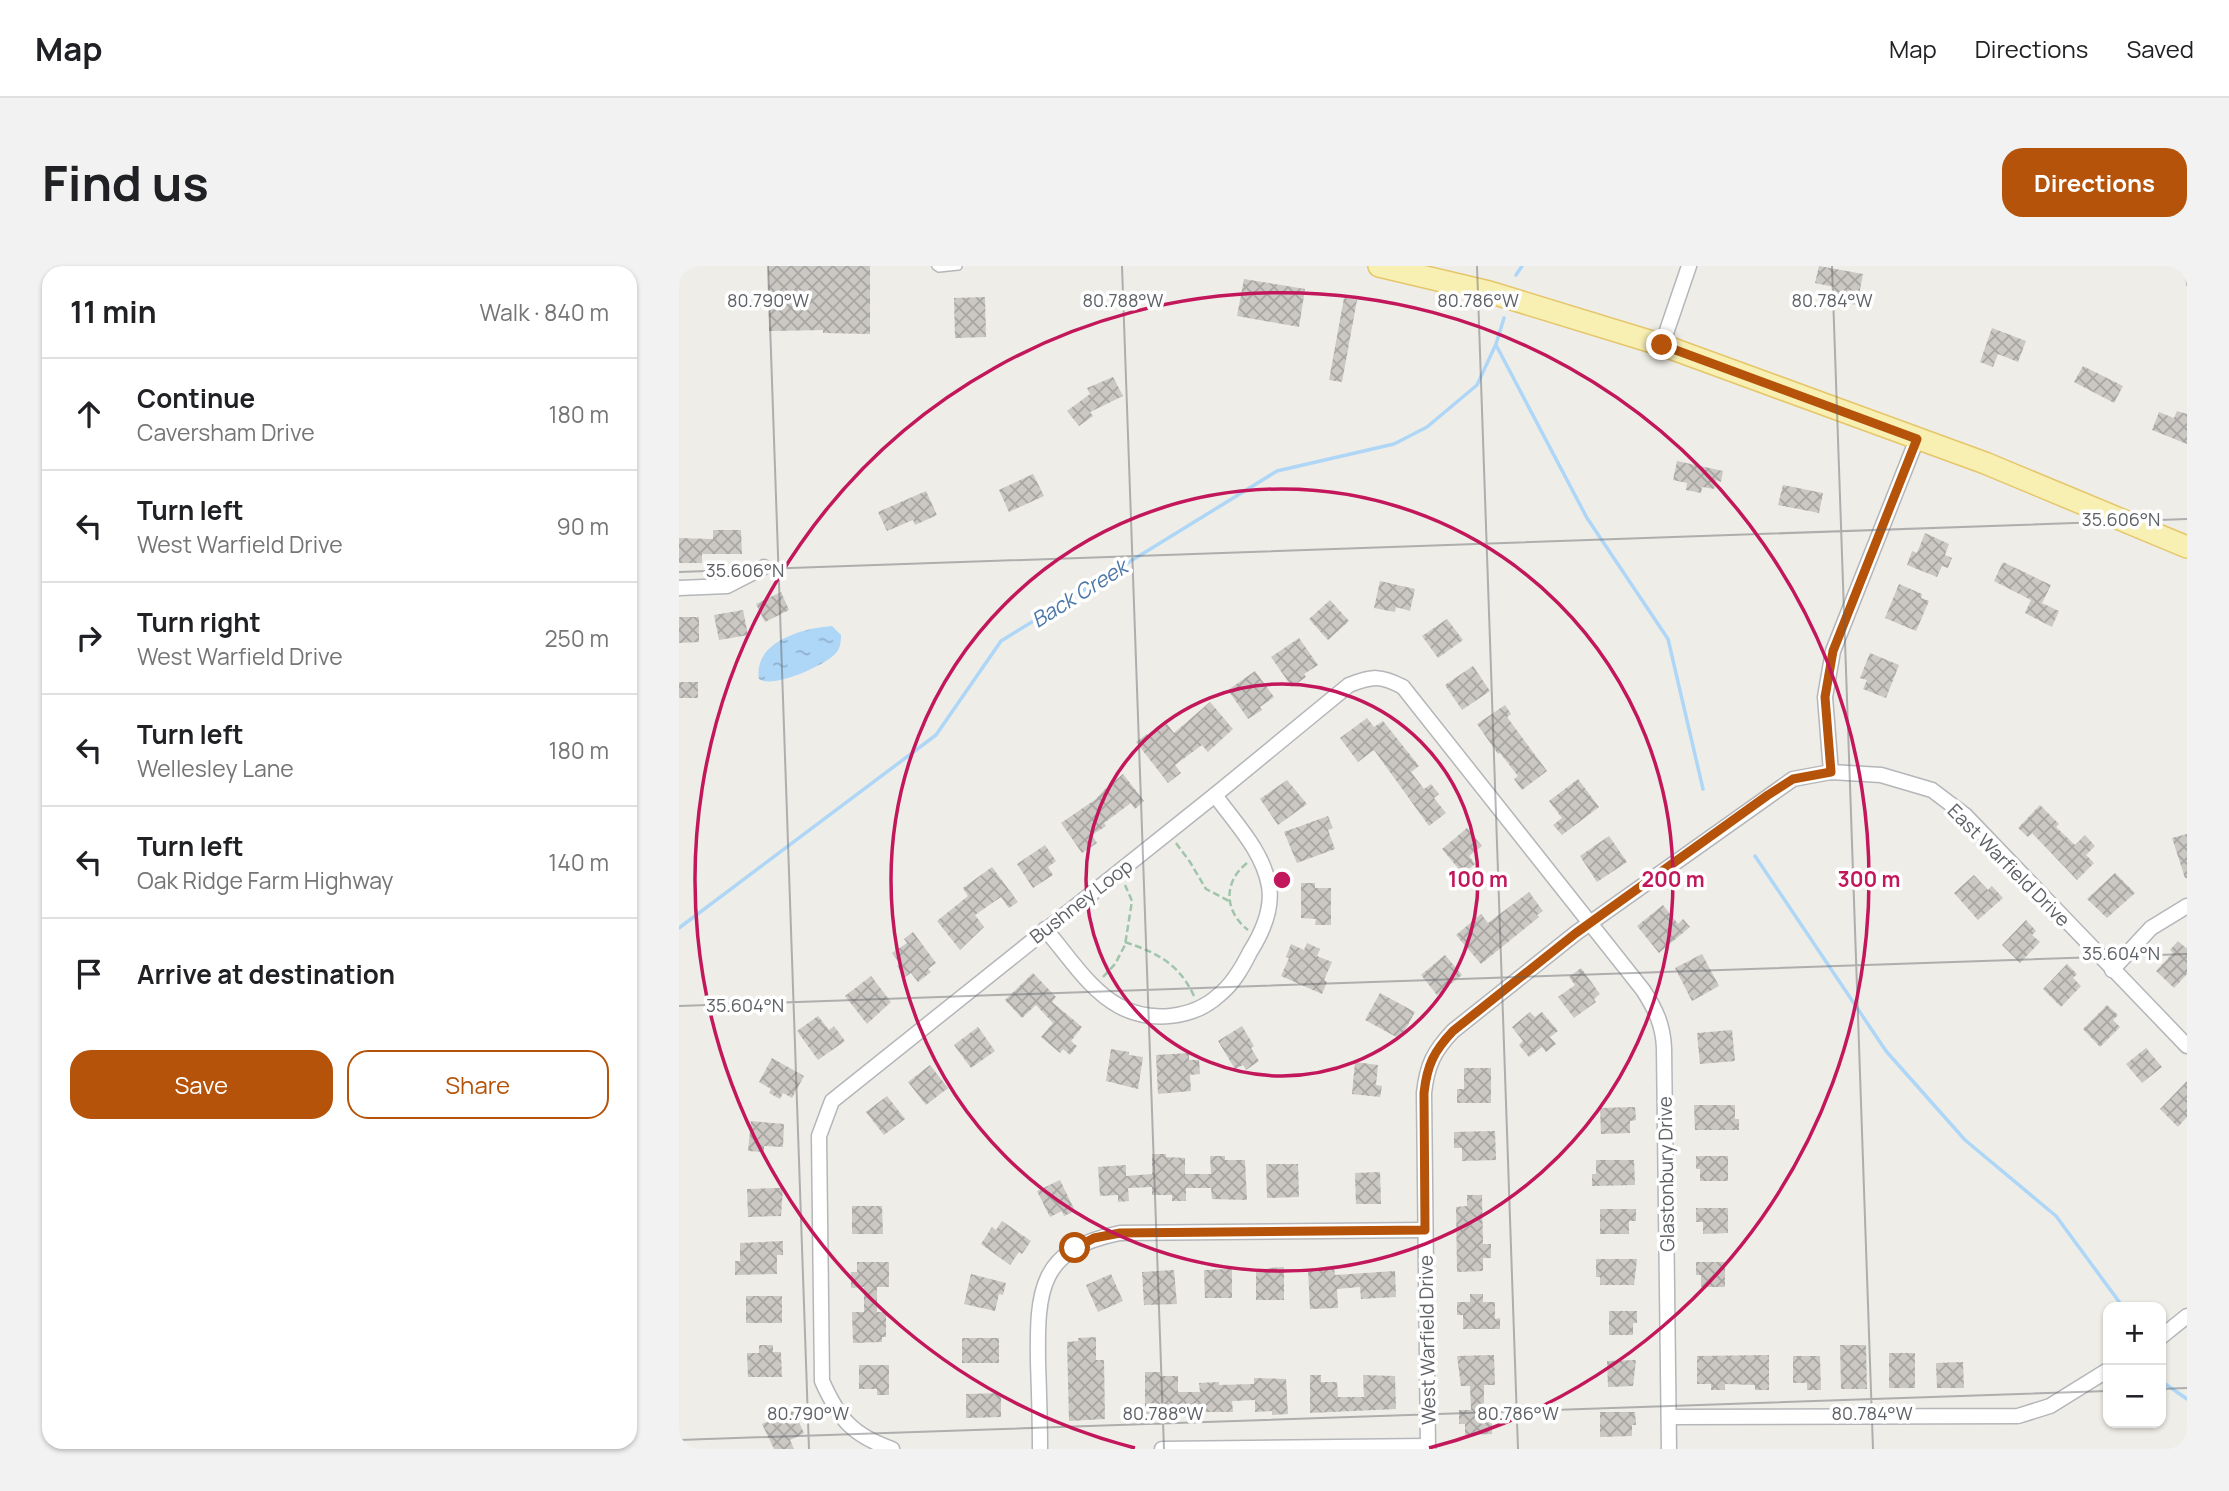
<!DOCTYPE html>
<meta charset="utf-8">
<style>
body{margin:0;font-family:Manrope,sans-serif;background:#f2f2f2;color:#202124}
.controls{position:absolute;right:21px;bottom:21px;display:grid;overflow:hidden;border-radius:14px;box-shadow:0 2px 5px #0004}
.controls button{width:63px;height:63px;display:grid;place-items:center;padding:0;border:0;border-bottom:2px solid #e0e0e0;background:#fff;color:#202124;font:35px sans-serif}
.stop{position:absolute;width:21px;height:21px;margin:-16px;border:5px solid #b45309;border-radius:50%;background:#fff}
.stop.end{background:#b45309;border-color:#fff;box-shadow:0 2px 7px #0008}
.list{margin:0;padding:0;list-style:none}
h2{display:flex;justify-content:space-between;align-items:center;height:91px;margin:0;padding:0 28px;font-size:30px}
h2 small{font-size:23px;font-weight:400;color:#757577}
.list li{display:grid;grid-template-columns:46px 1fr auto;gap:21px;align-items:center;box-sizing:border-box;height:112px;padding:0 28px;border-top:2px solid #e0e0e0}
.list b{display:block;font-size:26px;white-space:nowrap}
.list p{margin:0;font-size:23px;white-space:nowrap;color:#757577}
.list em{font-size:23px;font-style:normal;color:#757577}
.actions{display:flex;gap:14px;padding:21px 28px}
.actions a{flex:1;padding:16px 0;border:2px solid #b45309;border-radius:21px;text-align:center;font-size:24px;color:#b45309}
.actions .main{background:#b45309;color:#fff}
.icon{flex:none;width:38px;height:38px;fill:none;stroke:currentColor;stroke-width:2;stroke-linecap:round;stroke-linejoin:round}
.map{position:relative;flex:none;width:1508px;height:1183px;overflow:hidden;border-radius:21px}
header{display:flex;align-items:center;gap:42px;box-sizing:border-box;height:98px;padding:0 35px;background:#fff;border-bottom:2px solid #e0e0e0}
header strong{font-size:33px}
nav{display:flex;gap:38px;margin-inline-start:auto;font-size:24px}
.intro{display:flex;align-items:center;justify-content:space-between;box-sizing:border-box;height:168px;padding:0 42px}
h1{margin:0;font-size:49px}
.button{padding:18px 32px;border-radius:21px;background:#b45309;color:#fff;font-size:24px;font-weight:700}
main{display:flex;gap:42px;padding:0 42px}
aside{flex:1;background:#fff;border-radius:21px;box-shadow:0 2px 5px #0004}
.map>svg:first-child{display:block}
.water{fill:url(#water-ripples)}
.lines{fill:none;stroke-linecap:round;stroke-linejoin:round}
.stream{stroke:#aed6f7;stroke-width:3.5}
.building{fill:url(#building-cross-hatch)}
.lane-casing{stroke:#b4b6ba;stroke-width:10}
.street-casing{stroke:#b4b6ba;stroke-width:17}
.primary-casing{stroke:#e5c66a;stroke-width:24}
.path{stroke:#9fc5ab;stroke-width:2.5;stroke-dasharray:7 3.5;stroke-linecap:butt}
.lane{stroke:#fff;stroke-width:7}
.street{stroke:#fff;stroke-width:14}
.primary{stroke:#f8efb3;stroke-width:21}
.route{stroke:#b45309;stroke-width:9}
.ticks{fill:none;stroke:#5e6166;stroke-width:2;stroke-opacity:0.45}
.ring{fill:none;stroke:#c2185b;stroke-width:3.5}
.labels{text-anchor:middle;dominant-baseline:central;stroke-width:7;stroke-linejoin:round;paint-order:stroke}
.street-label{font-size:19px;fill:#5e6166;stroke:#fff}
.water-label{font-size:21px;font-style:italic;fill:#4c77a9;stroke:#fff}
.ticks-label{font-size:18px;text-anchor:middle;fill:#5e6166;stroke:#fff;stroke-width:7;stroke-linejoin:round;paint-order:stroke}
.centre{fill:#c2185b;stroke:#fff;stroke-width:3.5}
.ring-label{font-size:21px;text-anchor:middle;font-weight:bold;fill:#c2185b;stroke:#fff;stroke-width:7;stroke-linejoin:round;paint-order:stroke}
</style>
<header>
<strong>Map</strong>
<nav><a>Map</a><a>Directions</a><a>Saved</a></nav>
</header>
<div class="intro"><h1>Find us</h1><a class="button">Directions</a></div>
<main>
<aside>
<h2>11 min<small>Walk · 840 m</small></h2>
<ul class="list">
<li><svg class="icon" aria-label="ahead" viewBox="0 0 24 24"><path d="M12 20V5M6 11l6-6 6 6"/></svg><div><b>Continue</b><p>Caversham Drive</p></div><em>180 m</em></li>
<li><svg class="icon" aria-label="left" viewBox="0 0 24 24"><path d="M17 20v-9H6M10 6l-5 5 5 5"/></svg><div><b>Turn left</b><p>West Warfield Drive</p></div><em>90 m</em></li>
<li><svg class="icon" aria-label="right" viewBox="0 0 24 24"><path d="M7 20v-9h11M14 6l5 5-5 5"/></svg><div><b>Turn right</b><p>West Warfield Drive</p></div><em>250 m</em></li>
<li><svg class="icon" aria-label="left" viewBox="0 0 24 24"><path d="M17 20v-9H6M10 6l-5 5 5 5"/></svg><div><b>Turn left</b><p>Wellesley Lane</p></div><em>180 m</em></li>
<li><svg class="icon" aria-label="left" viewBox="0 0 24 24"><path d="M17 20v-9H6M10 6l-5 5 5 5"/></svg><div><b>Turn left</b><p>Oak Ridge Farm Highway</p></div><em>140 m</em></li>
<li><svg class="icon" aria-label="arrive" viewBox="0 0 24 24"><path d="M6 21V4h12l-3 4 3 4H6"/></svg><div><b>Arrive at destination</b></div></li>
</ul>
<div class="actions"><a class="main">Save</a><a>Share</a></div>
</aside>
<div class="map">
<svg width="1508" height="1183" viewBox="0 0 1508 1183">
<defs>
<pattern id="water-ripples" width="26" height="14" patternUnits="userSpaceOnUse" patternTransform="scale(1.75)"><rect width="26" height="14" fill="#aed6f7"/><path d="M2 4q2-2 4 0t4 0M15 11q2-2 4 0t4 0" fill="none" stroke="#91b1cc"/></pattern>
<pattern id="building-cross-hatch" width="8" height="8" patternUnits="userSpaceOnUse" patternTransform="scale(1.75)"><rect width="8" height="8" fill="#cbc8c4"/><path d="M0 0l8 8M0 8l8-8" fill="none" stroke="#a8a6a3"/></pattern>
</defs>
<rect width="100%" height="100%" fill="#efede7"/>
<!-- water -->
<path class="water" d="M153,360l9,9c0,8 -1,15 -7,20 -11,11 -62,34 -75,24 -6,-38 45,-51 73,-53z"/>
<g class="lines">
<!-- stream -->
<g class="stream">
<polyline points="837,9 843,0"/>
<polyline points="817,79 908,252 989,373 1024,523"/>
<polyline points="1076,590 1207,785 1286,874 1377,950 1444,1041"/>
<polyline points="0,662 257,469 322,375 598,205 715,178 748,161 798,119 817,78 825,52"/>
<polyline points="1482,1115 1508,1133"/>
</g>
</g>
<!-- building -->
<g class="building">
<polygon points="89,0 191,0 191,68 144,67 144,64 90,65"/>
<polygon points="1140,0 1184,8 1178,39 1152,34 1155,21 1136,17"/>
<polygon points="565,13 626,23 620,61 558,50"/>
<polygon points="306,31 307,71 276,72 275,32"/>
<polygon points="665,32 678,34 663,116 650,114"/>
<polygon points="1313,62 1347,75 1339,96 1319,88 1314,101 1301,96"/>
<polygon points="1404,100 1444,120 1435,137 1395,116"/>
<polygon points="434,111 444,130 411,146 414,150 400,160 388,145 411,128 408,122"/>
<polygon points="1498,145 1508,148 1508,178 1473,164 1480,146 1495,152"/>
<polygon points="998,195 1044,205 1042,216 1037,214 1035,223 1023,221 1022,227 1007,224 1008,217 994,214"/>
<polygon points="354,208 365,230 330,246 320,224"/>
<polygon points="1104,219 1144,227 1140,247 1099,239"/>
<polygon points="247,225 258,249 236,259 234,254 208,265 199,246"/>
<polygon points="34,264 62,264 63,288 23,288 23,297 0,297 0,272 34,273"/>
<polygon points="1246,267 1270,278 1266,289 1273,292 1269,302 1263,300 1258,311 1228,299 1233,285 1238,287"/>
<polygon points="1324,296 1372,319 1363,337 1380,345 1373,361 1346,347 1352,334 1315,315"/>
<polygon points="701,315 736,323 731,345 717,341 716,346 695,342"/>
<polygon points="1220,318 1243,328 1242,332 1250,335 1237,365 1206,352"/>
<polygon points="102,326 110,344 86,356 77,338"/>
<polygon points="651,334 670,355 649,374 630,353"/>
<polygon points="64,344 69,369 40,374 35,349"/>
<polygon points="0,351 20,351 20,376 0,377"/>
<polygon points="768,353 784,374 759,392 743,370"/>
<polygon points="620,372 639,399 625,408 627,411 613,421 592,391"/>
<polygon points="1191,387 1220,399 1207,432 1184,423 1188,414 1181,412"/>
<polygon points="794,400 811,425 783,444 766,419"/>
<polygon points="576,405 595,431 581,441 583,444 569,453 549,424"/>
<rect x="0" y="416" width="19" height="16"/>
<polygon points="531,436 554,463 529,486 523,479 496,499 502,507 489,517 457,476 468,468 470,471 488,458 495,467"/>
<polygon points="826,439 832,448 828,451 868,505 843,524 835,513 839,510 821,487 819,488 798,458"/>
<polygon points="688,452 695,461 704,455 740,500 732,506 745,523 752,518 760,528 755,532 767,547 750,560 695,484 679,496 661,472"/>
<polygon points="444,508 465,535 456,543 452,537 425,557 427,560 413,569 418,577 403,587 382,557 417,533 427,522"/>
<polygon points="899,513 920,541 883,569 874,559 883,552 870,535"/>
<polygon points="608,514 628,538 599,559 581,533"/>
<polygon points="1361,539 1380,558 1377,561 1396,579 1406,569 1416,580 1407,589 1415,597 1398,614 1353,567 1349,571 1339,562"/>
<polygon points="649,550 654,562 649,564 656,583 618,597 605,566"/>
<polygon points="788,562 803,580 790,590 796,598 784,608 763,583"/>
<polygon points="1508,568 1508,612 1506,612 1493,572"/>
<polygon points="930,570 948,596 918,616 901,590"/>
<polygon points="366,579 377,595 369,601 374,609 354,622 338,598"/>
<polygon points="313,601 339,636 330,642 322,631 296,649 305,661 281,684 258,655 289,630 284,622"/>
<polygon points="1436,607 1456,627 1428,652 1408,633"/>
<polygon points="1295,609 1309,624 1313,620 1324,632 1299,654 1275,627"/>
<polygon points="622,617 636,617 636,622 652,622 652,659 636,659 637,653 622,652"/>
<polygon points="850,626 864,645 858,649 860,651 802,698 777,669 802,648 809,657"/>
<polygon points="984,639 999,658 1004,653 1011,661 980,687 958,660"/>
<polygon points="1347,654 1357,665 1353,669 1361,676 1341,697 1323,679"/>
<polygon points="234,666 257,697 249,703 252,706 239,716 232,707 226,711 218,700 221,698 213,687 228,677 225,673"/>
<polygon points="1499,675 1508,683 1508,708 1495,722 1477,705 1494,687 1491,684"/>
<polygon points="628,677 641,683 638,690 653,696 645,714 648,716 643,728 602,710 610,692 607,691 612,678 625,684"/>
<polygon points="1023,688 1040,720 1013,735 996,702"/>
<polygon points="766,689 783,709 758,729 742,709"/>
<polygon points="1388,698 1398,708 1394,712 1402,720 1382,741 1364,723"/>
<polygon points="902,702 921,728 915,733 917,736 895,752 879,731 896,719 890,711"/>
<polygon points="354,707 377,731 373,736 403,761 392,775 398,780 391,789 384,783 381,787 362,771 374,757 357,739 343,752 326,734"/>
<polygon points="192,710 212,736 188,758 166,730"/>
<polygon points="701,727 736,746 721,773 686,754"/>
<polygon points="1428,739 1439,749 1434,754 1441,761 1421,781 1404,763"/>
<polygon points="851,746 856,751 863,746 879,765 871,771 877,778 867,786 863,781 850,791 840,779 844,775 833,761"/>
<polygon points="139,750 150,764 155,760 166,775 139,794 118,765"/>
<polygon points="563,760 575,780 572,782 580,795 567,804 564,799 556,803 539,775"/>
<polygon points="299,761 316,785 292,802 275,779"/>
<polygon points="1053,764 1056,795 1021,798 1018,767"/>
<polygon points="1467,782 1483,801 1463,817 1447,798"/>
<polygon points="432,783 450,786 450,789 464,791 459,823 427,815"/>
<polygon points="510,787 510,794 520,794 521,808 511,809 512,825 479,828 477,789"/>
<polygon points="93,792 125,810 113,832 104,827 101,833 90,827 92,823 80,816"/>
<polygon points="676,796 699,799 697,819 703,820 701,831 673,828"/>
<polygon points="251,799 269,822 247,839 229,816"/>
<polygon points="785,802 812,802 812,837 778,837 778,823 785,823"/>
<polygon points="1508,815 1508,851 1499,861 1481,843"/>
<polygon points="208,830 226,853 205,869 187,846"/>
<polygon points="1015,839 1056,839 1056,853 1060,853 1060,864 1016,864"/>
<polygon points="956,841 957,854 951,855 951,867 922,868 921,842"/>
<polygon points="72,855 105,858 104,881 85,880 85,886 69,885"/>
<polygon points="816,865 817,894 783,895 783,882 775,882 775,866"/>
<polygon points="473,888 487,888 487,891 506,892 506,908 532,908 531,890 546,890 546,894 566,894 568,934 533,933 532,922 507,922 507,935 493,935 493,929 473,929 473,921 449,922 450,935 439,936 439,929 421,930 419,901 447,899 447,910 473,908"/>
<polygon points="1017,890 1049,890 1049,915 1021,915 1021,903 1017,903"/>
<polygon points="917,894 955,894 956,919 913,920 913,908 917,908"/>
<polygon points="587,898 619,898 620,931 588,932"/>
<polygon points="701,906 702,938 677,938 676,907"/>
<polygon points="381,914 396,945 385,950 383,945 371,951 358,925"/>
<polygon points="104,922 102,950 69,951 68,923"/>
<polygon points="788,929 803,929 804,978 812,978 812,992 804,992 804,1005 778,1006 777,941 788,940"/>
<polygon points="173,940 203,940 204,968 173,968"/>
<polygon points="1017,942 1049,942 1049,967 1024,968 1024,956 1017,956"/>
<polygon points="921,943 957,943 957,955 950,955 950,968 921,968"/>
<polygon points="323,955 352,975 343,988 340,986 331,999 302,978 313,961 317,964"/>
<polygon points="104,975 104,989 98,989 98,1008 56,1009 56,995 61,995 61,977"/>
<polygon points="917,993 958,993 955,1019 921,1019 921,1011 917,1011"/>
<polygon points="178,996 210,996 210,1021 198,1021 198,1046 207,1046 207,1071 203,1071 203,1076 174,1077 173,1046 185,1046 185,1021 172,1022 172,1006 178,1006"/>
<polygon points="1017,996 1046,996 1046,1021 1022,1021 1022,1009 1017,1009"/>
<polygon points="605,1001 605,1034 577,1034 577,1006 589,1006 589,1002"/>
<polygon points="655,1002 656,1009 716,1005 717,1031 682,1033 681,1021 658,1023 659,1042 631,1043 629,1003"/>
<polygon points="553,1003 553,1032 526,1032 525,1004"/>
<polygon points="495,1004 498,1038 465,1039 463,1006"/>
<polygon points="292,1008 327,1017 324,1029 320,1028 316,1045 285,1038"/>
<polygon points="432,1008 444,1035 419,1046 407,1019"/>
<polygon points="791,1028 804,1028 804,1036 816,1036 816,1053 821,1052 821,1063 784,1063 784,1049 778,1049 778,1036 791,1036"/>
<rect x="67" y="1030" width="36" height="27"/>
<polygon points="930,1045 958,1045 958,1057 954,1057 954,1069 930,1069"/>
<polygon points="417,1071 417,1094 425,1094 426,1153 390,1155 388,1076 399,1075 399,1072"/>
<rect x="283" y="1072" width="37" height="25"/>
<polygon points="80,1079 94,1079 94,1086 102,1086 103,1111 69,1111 68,1087 80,1087"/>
<polygon points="1161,1079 1187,1079 1188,1123 1162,1123"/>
<rect x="1210" y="1087" width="26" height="35"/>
<polygon points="815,1089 816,1119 805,1119 805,1144 813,1144 813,1168 786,1169 786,1158 780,1158 780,1144 792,1144 791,1120 782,1120 778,1090"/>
<polygon points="1090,1089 1090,1124 1076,1124 1076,1119 1046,1118 1046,1124 1032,1124 1032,1118 1018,1118 1018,1090"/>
<polygon points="1114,1090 1141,1090 1142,1124 1128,1124 1128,1117 1114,1117"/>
<polygon points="957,1094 954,1120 929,1121 928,1095"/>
<polygon points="1284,1096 1285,1122 1258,1122 1257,1097"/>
<polygon points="180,1099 210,1099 210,1129 198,1129 198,1123 180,1123"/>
<polygon points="466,1106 481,1106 481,1110 499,1110 499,1126 521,1126 520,1117 540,1116 540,1119 575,1118 575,1112 607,1113 609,1148 593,1149 593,1145 576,1146 576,1134 553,1135 554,1146 521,1146 521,1140 501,1140 501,1148 466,1148"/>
<polygon points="631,1109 642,1109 642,1116 658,1116 659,1131 685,1131 684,1109 716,1110 717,1143 631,1147"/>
<polygon points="322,1127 322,1151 287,1152 287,1128"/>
<polygon points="114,1144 125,1167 111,1174 115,1183 95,1183 83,1158"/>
<polygon points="921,1146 956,1146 957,1159 953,1159 953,1170 921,1171"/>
</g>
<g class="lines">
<defs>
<polyline id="lane" points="257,0 260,2 279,0"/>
<g id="street">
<polyline points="983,79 1010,0"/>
<polyline points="0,322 48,320 85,301"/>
<polyline points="1152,506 1146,431 1154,385 1238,173"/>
<path d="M366,663c23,26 44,61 74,77 31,17 74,13 100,-11 14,-11 23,-27 31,-43 12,-19 23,-42 19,-66 -6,-35 -34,-63 -54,-91"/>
<polyline points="1433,704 1472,662 1508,640"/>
<polyline points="1482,1071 1508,1050"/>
<polyline points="990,1151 1339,1150 1371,1140 1429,1104"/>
<path d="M213,1183c-40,-14 -53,-30 -70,-68l-3,-245 13,-35 383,-306 134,-110c24,-9 31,-10 54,2l240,303c13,20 20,35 21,58l5,401"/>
<path d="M361,1183c0,-29 -1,-58 -2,-87 -1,-72 1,-113 82,-129l305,-3"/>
<polyline points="483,1183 749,1180"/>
<path d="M749,1183l-4,-356c3,-28 10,-42 29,-62l123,-98 217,-154 38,-7 50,3 51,15 33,25 222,231"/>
</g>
<polyline id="primary" points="700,0 810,26 983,79 1306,197 1508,281"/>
</defs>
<!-- lane casing -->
<use href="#lane" class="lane-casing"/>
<!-- street casing -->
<use href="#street" class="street-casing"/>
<!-- primary casing -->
<use href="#primary" class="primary-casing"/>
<!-- path -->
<g class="path">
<polyline points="497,577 511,596 527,623 550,635"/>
<path d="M568,597c-24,19 -23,48 1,67"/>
<path d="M446,676c33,11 54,22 69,54"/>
<polyline points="424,711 436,698 446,679 453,635 446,619"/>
</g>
<!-- lane -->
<use href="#lane" class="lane"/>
<!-- street -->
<use href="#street" class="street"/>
<!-- primary -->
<use href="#primary" class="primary"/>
</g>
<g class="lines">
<!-- route -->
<path class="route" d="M396,982l19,-10 26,-5 305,-3 -1,-137c3,-28 10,-42 29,-62l123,-98 192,-138 25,-16 38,-7 -6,-75 8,-46 84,-212 -255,-94"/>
</g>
<!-- ticks -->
<path class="ticks" d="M89,0l41,1183M443,0l42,1183M798,0l41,1183M1153,0l41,1183M1507,0l1,20M0,306l1508,-53M0,740l1508,-52M1482,1123l26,-1M0,1174l1429,-49"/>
<!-- distance rings -->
<g class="ring">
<circle cx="603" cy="614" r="196"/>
<circle cx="603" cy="614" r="391"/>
<path d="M456 1182A587 587 0 1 1 750 1182"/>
</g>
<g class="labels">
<!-- street labels -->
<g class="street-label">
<text transform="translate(1330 599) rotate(45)">East Warfield Drive</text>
<text transform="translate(402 635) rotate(-38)">Bushney Loop</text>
<text transform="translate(987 908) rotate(-91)">Glastonbury Drive</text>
<text transform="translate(748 1074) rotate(-91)">West Warfield Drive</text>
</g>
<!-- water labels -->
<g class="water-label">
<text transform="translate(400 327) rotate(-32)">Back Creek</text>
</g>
</g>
<g class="ticks-label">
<text x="89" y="41">80.790°W</text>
<text x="444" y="41">80.788°W</text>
<text x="799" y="41">80.786°W</text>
<text x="1153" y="41">80.784°W</text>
<text x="1442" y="260">35.606°N</text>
<text x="66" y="311">35.606°N</text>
<text x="1442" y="694">35.604°N</text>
<text x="66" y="746">35.604°N</text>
<text x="129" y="1154">80.790°W</text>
<text x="484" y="1154">80.788°W</text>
<text x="839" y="1154">80.786°W</text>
<text x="1193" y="1154">80.784°W</text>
</g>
<circle cx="603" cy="614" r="10" class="centre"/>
<g class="ring-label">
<text x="799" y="621">100 m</text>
<text x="994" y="621">200 m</text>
<text x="1190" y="621">300 m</text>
</g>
</svg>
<div class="controls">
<button>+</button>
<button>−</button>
</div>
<div class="stop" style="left:396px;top:982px"></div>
<div class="stop end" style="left:983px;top:79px"></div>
</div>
</main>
